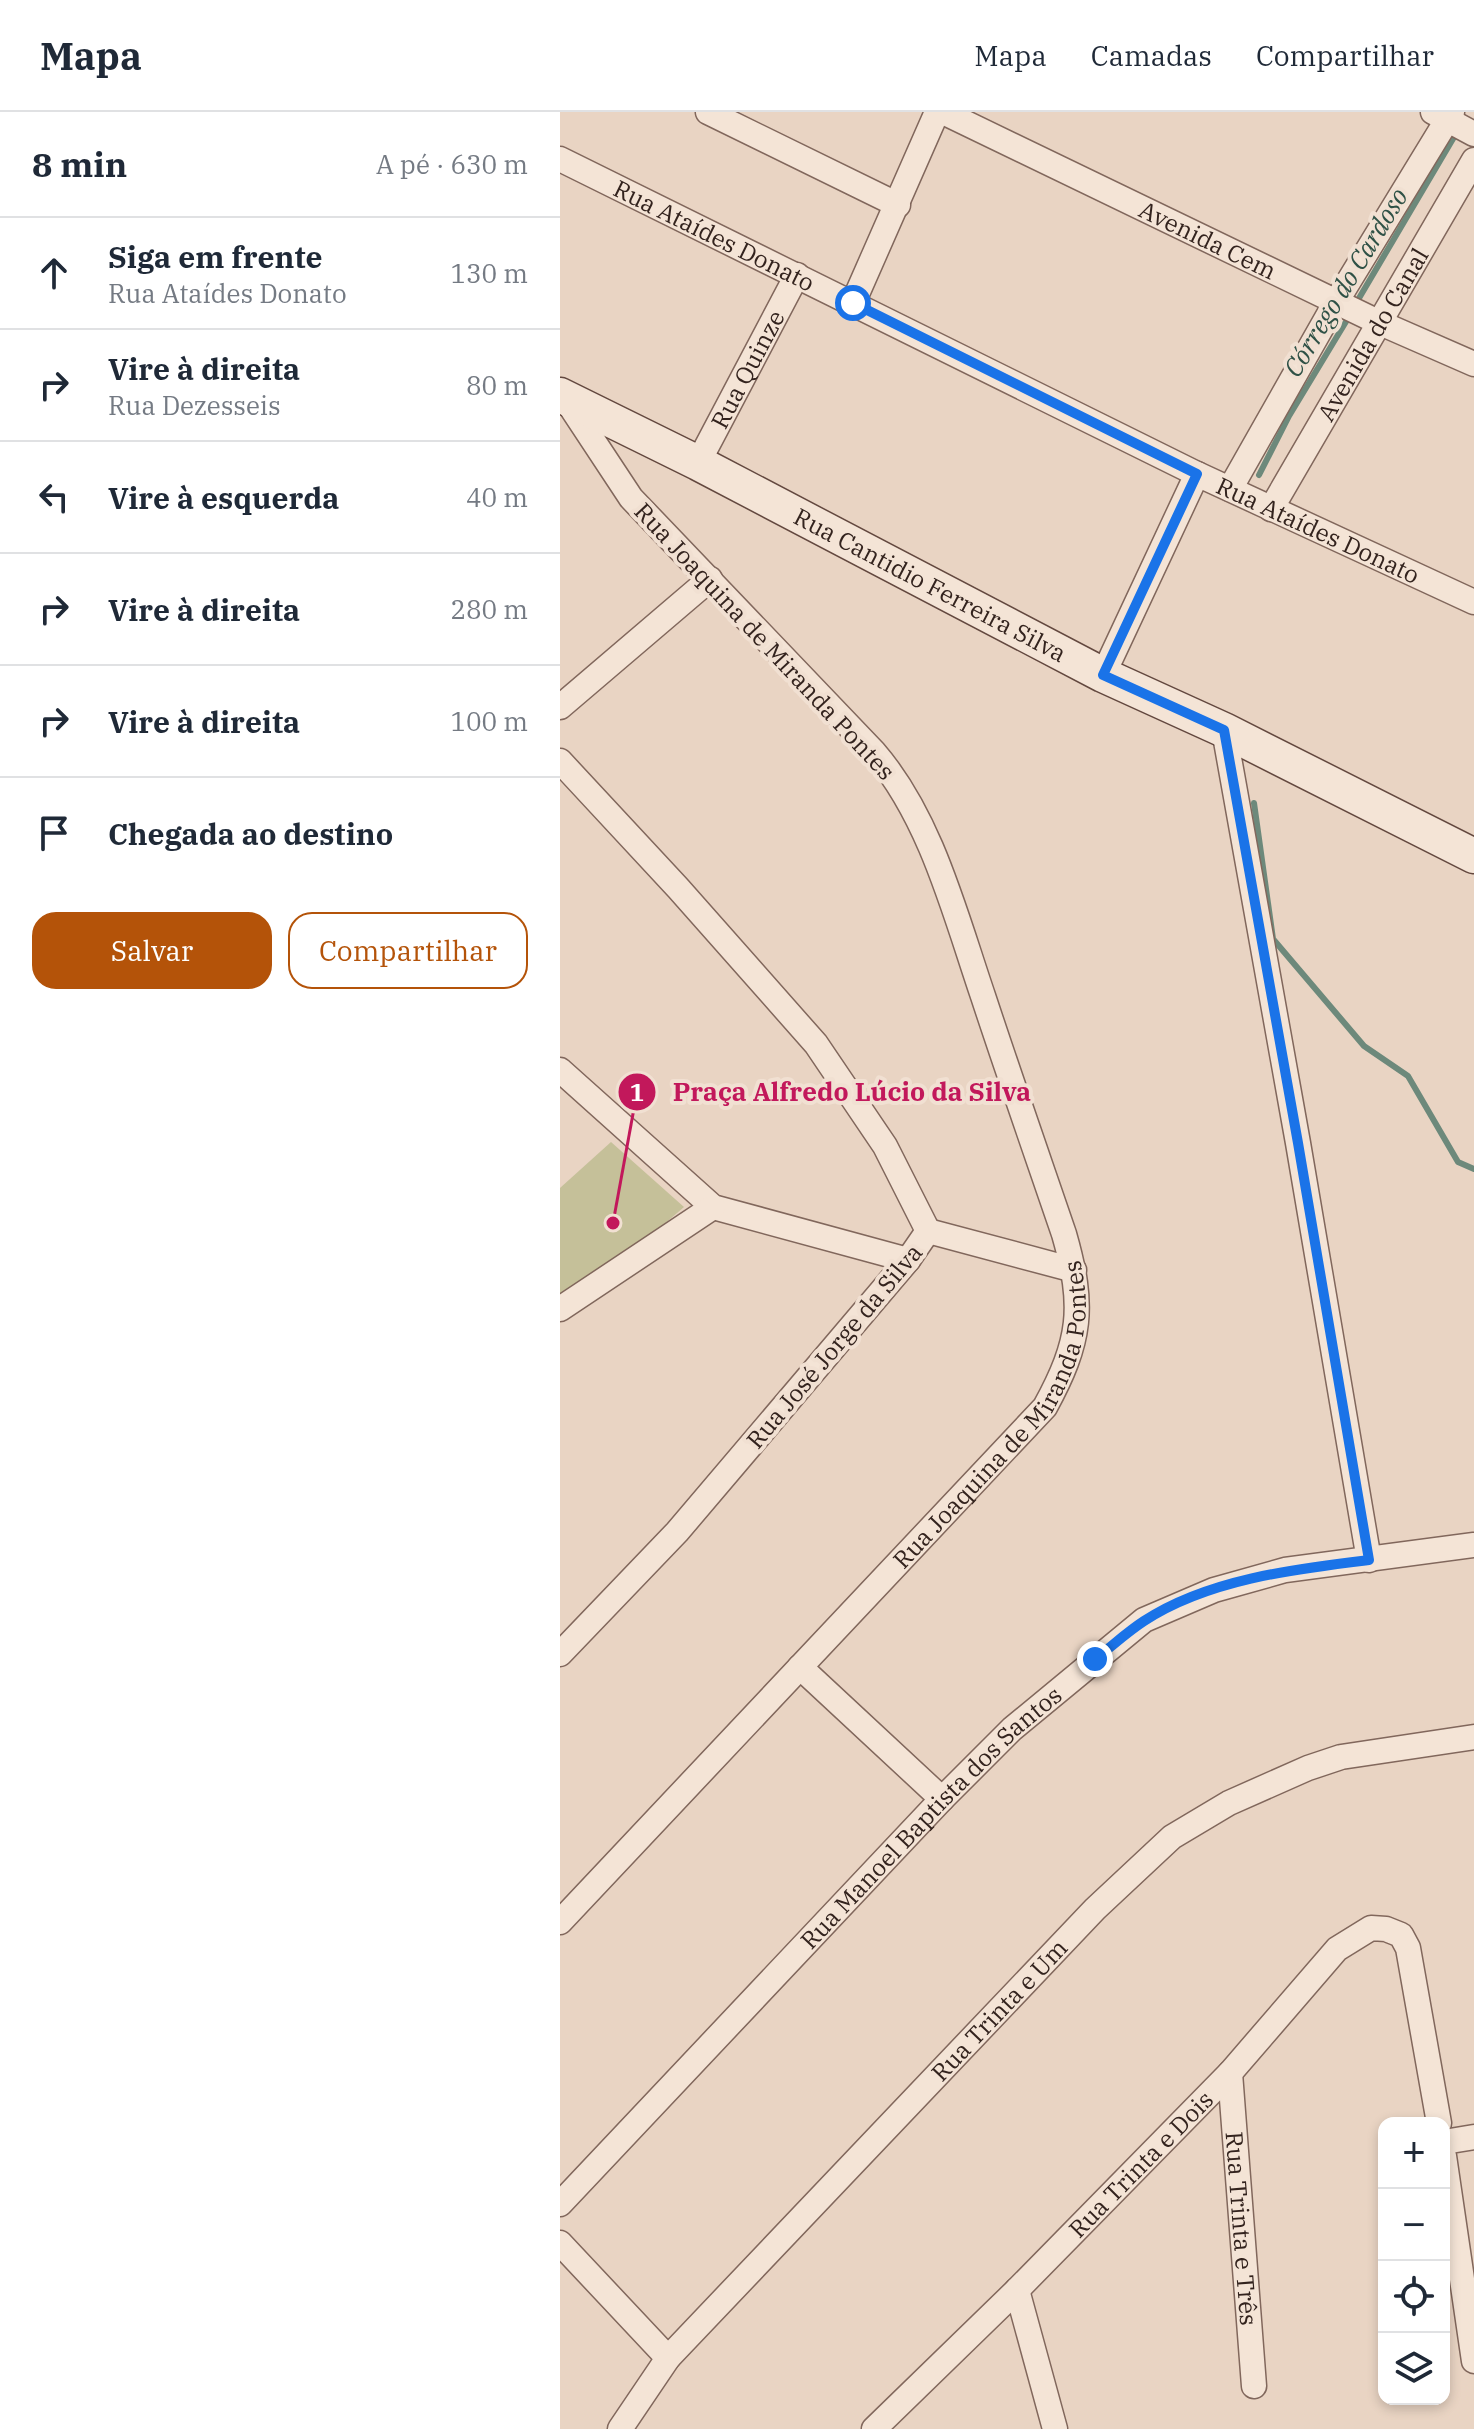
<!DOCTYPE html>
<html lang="pt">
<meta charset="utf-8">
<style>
body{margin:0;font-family:"IBM Plex Serif",serif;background:#f2f2f3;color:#1f2937}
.controls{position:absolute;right:24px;bottom:24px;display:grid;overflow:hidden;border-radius:16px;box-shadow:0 4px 12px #0003}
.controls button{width:72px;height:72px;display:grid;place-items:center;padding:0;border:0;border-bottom:2px solid #e0e1e3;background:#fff;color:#1f2937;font:40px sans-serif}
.stop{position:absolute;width:24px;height:24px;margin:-18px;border:6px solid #1a73e8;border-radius:50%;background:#fff}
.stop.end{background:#1a73e8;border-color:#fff;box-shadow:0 2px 8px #0008}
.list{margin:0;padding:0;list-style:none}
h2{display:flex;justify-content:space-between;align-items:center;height:104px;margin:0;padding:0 32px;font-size:34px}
h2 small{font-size:26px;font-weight:400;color:#747a83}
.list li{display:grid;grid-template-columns:52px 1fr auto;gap:24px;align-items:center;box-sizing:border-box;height:112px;padding:0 32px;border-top:2px solid #e0e1e3}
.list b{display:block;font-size:30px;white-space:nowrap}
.list p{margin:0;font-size:26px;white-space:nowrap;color:#747a83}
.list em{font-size:26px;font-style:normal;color:#747a83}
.actions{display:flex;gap:16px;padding:24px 32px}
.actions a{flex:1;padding:18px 0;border:2px solid #b45309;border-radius:24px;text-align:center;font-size:28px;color:#b45309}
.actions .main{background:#b45309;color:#fff}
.icon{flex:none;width:44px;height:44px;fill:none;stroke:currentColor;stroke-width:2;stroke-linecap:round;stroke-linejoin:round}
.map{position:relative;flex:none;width:914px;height:2317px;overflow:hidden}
header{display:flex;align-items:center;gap:48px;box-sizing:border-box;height:112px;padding:0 40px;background:#fff;border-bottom:2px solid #e0e1e3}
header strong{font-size:38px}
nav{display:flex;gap:44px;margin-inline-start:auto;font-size:28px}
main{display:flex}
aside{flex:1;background:#fff}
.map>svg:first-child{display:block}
.green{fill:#c5c099}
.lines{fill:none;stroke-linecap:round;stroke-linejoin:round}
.stream{stroke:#6d897b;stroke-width:6}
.street-casing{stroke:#81675c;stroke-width:27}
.secondary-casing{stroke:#63483f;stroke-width:37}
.street{stroke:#f4e4d6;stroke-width:24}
.secondary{stroke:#f4e4d6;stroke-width:34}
.route{stroke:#1a73e8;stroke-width:10}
.labels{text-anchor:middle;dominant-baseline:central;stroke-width:8;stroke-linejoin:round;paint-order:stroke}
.street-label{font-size:24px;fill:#33231e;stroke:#f1e0d2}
.water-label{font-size:26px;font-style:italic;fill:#2f5146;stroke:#f1e0d2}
.leader{fill:none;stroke:#c2185b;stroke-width:3}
.callout-dot{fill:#c2185b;stroke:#f1e0d2;stroke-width:3}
.mark-label{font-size:24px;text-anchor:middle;font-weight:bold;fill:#fff}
.callout-label{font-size:26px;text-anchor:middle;font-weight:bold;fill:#c2185b;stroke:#f1e0d2;stroke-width:8;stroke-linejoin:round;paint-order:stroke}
</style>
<header>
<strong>Mapa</strong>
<nav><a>Mapa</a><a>Camadas</a><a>Compartilhar</a></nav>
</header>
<main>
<aside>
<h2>8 min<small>A pé · 630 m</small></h2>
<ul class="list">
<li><svg class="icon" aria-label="ahead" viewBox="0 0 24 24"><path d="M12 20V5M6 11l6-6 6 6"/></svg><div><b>Siga em frente</b><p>Rua Ataídes Donato</p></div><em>130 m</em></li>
<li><svg class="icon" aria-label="right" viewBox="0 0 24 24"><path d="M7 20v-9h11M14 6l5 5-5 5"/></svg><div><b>Vire à direita</b><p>Rua Dezesseis</p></div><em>80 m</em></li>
<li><svg class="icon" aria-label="left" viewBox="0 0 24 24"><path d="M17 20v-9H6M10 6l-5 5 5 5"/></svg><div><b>Vire à esquerda</b></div><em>40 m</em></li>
<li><svg class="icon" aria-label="right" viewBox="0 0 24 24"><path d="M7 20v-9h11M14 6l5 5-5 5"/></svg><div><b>Vire à direita</b></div><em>280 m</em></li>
<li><svg class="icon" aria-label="right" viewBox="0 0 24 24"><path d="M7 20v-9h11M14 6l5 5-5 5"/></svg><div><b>Vire à direita</b></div><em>100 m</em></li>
<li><svg class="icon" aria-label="arrive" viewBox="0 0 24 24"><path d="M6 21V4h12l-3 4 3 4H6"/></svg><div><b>Chegada ao destino</b></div></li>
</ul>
<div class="actions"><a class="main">Salvar</a><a>Compartilhar</a></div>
</aside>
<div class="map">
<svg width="914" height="2317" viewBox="0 0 914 2317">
<rect width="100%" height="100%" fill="#e9d4c3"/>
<!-- green -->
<polygon class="green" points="51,1030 124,1095 88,1126 0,1186 0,1076"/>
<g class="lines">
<!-- stream -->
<g class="stream">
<polyline points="795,193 897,20"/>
<polyline points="699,363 729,304 790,203"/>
<polyline points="694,691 713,827 804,934 848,964 898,1050 914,1057"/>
</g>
<defs>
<g id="street">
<polyline points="148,0 338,93"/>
<path id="s1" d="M383,0l435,210 96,42"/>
<polyline points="873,0 914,22"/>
<path id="s2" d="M0,47l637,315 277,128"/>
<polyline points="293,191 377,0"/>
<path id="s3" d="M138,351l99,-188"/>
<polyline points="670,377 776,190 892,0"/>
<path id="s4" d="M711,397l203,-349"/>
<polyline points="543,563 637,362"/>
<polyline points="0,595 150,467"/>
<polyline points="664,618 738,1031 809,1448"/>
<polyline points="0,649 118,776 256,932 325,1034 368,1119 348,1148 117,1420 0,1542"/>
<polyline points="0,958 153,1095 348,1148"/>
<polyline points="368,1119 514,1158"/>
<polyline points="0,1197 153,1095"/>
<polyline points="240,1555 382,1687"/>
<path id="s5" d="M0,1810l485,-515c36,-66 40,-100 19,-173 -27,-79 -55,-159 -81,-238 -28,-82 -52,-178 -109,-244l-243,-254 -66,-100"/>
<path id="s6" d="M670,1961l24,313"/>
<polyline points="884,2030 914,2025"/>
<polyline points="884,2044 914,2249"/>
<path id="s7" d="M0,2092l382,-405 70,-70 132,-109 70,-30 71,-20 189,-25"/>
<polyline points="0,2131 108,2246"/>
<polyline points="457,2178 495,2317"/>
<path id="s8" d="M60,2317l48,-71 427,-449 77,-72 57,-34 79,-35 33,-11 133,-20"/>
<path id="s9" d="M314,2317l143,-139 213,-217 107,-124 34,-21 15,1 15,6 7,13 31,175"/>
</g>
<g id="secondary">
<path id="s10" d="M0,283l138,68 405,212 121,55 250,126"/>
</g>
</defs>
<!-- street casing -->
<use href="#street" class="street-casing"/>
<!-- secondary casing -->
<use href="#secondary" class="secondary-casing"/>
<!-- street -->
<use href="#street" class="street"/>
<!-- secondary -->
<use href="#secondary" class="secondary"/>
</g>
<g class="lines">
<!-- route -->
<path class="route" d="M293,191l344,171 -94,201 121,55 74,413 71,417c-74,9 -161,19 -225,61 -17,11 -33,26 -49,38"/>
</g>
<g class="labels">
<!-- street labels -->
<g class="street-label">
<text stroke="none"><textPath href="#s2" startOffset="172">Rua Ataídes Donato</textPath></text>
<text stroke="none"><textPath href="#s1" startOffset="294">Avenida Cem</textPath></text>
<text stroke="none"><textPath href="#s4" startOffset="202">Avenida do Canal</textPath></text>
<text stroke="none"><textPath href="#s3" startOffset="106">Rua Quinze</textPath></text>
<text stroke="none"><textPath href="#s2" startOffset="844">Rua Ataídes Donato</textPath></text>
<text stroke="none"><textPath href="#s10" startOffset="416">Rua Cantidio Ferreira Silva</textPath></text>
<text transform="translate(205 529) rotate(47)">Rua Joaquina de Miranda Pontes</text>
<text transform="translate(274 1234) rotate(-50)">Rua José Jorge da Silva</text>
<text stroke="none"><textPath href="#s5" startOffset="676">Rua Joaquina de Miranda Pontes</textPath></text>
<text stroke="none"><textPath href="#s7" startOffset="536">Rua Manoel Baptista dos Santos</textPath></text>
<text stroke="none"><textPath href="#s8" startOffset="566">Rua Trinta e Um</textPath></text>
<text stroke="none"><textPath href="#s9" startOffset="376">Rua Trinta e Dois</textPath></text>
<text stroke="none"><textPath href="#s6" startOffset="156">Rua Trinta e Três</textPath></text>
</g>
<!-- water labels -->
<g class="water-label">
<text transform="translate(785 170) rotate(-59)">Córrego do Cardoso</text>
</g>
</g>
<!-- callouts -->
<path class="leader" d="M53 1111L77 980"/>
<g class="callout-dot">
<circle cx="53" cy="1111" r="8"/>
<circle cx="77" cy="980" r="20"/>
</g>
<g class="mark-label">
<text x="77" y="989">1</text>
</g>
<g class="callout-label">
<text x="292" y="989">Praça Alfredo Lúcio da Silva</text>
</g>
</svg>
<div class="controls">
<button>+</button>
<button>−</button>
<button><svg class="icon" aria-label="locate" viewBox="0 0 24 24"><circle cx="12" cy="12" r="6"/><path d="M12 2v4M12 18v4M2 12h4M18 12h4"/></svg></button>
<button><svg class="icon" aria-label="layers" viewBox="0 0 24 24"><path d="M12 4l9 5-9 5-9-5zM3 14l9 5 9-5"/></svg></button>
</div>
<div class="stop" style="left:293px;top:191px"></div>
<div class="stop end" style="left:535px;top:1547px"></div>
</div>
</main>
